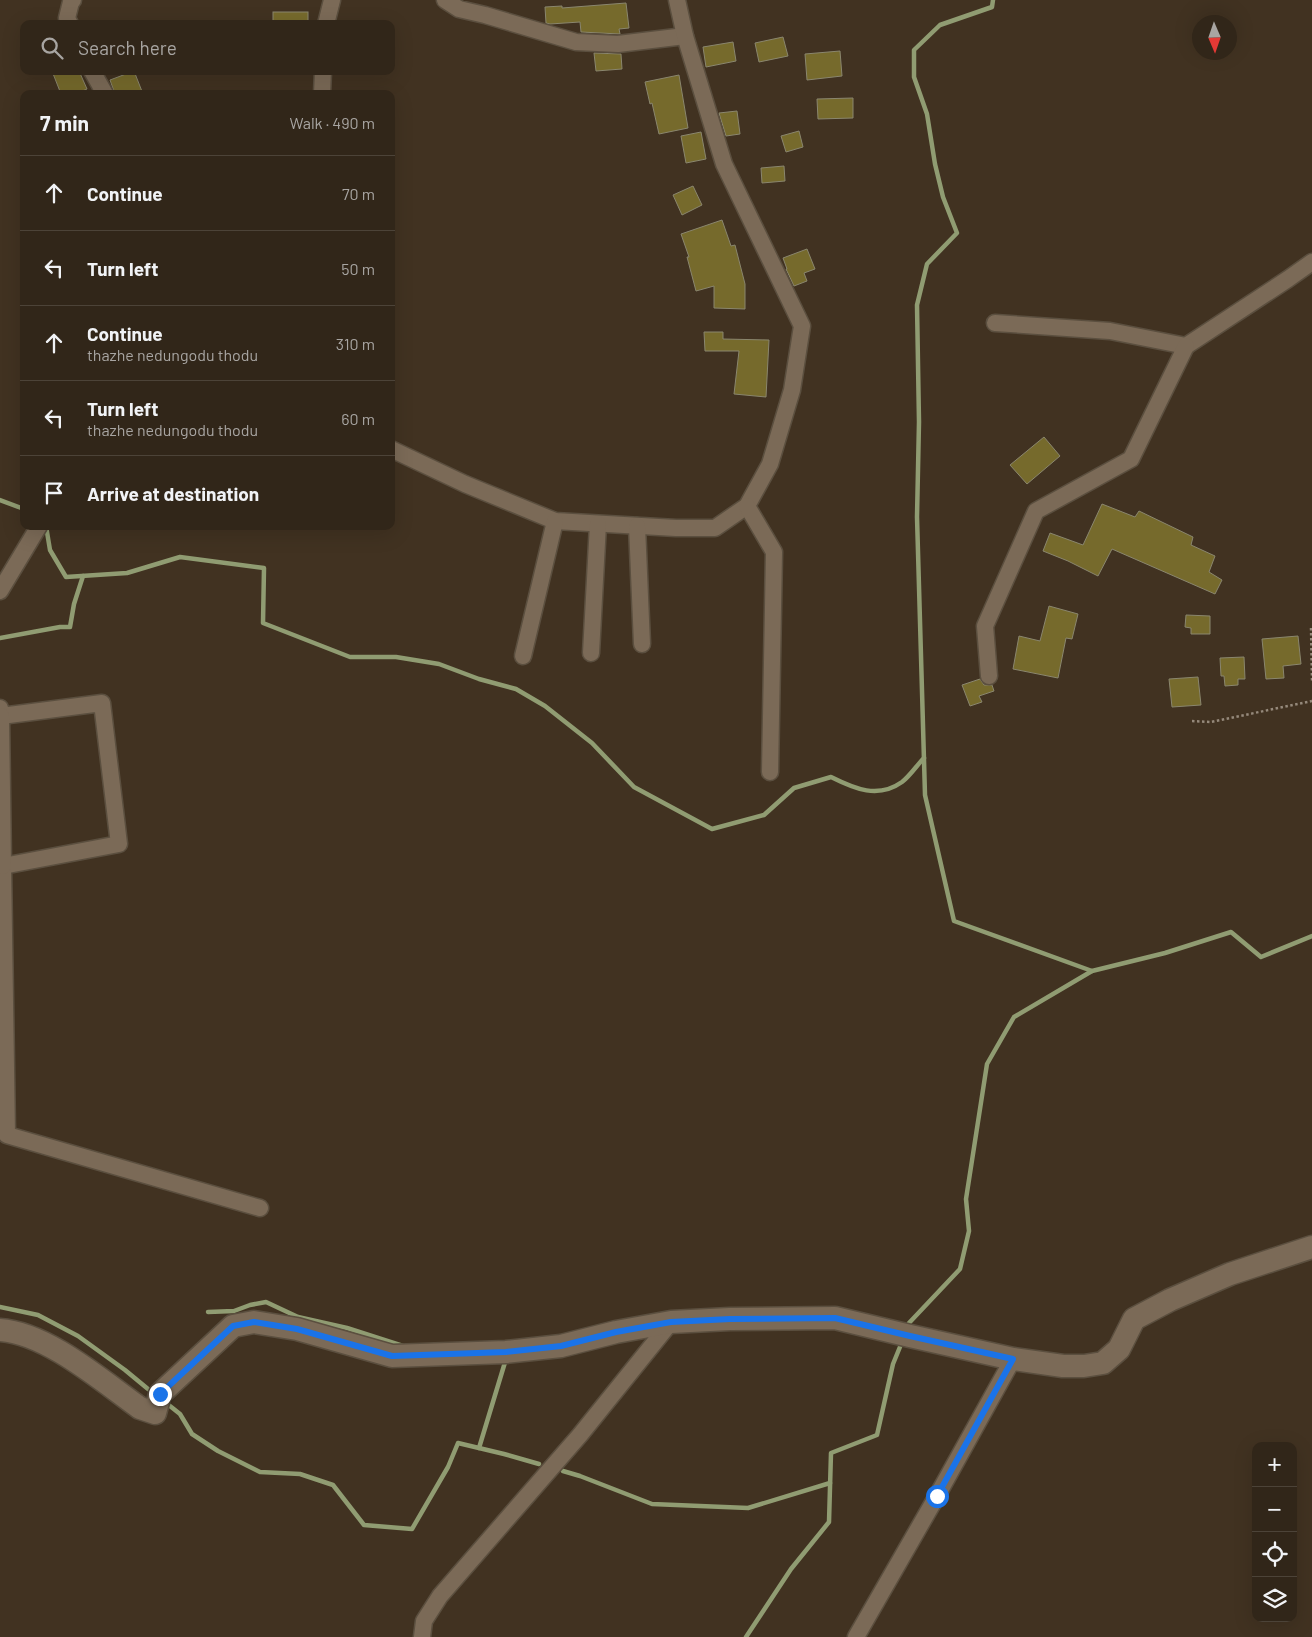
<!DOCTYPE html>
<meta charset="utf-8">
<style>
body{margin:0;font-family:Barlow,sans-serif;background:#392e22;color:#f1f3f6}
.controls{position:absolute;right:15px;bottom:15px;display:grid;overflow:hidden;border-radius:10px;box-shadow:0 5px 20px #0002}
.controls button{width:45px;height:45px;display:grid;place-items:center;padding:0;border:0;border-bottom:1px solid #4c4338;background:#312619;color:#f1f3f6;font:25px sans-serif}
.compass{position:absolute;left:1192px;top:15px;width:45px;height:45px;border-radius:50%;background:#312619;box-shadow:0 5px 20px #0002;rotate:178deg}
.stop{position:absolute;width:15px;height:15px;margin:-11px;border:4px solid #1a73e8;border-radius:50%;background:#fff}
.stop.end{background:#1a73e8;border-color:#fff;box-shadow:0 1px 5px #0008}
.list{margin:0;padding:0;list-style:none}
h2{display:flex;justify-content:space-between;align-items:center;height:65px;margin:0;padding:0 20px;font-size:21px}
h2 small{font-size:16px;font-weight:400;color:#a8a5a2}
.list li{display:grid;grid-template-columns:32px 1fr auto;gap:15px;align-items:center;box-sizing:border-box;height:75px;padding:0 20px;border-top:1px solid #4c4338}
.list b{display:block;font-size:19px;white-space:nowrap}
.list p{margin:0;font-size:16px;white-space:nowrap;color:#a8a5a2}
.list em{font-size:16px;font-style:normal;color:#a8a5a2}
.icon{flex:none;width:28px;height:28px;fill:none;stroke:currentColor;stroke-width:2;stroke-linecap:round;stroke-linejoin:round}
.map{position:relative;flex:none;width:1312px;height:1637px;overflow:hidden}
.search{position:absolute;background:#312619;box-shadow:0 5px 20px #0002;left:20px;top:20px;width:375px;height:55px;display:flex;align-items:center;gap:12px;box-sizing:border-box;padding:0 18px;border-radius:10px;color:#a8a5a2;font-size:19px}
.panel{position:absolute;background:#312619;box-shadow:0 5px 20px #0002;left:20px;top:90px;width:375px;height:440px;border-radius:10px}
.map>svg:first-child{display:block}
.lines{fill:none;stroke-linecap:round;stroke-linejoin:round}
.stream{stroke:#909c72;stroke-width:4.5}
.building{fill:#766a2c;stroke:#8a866e}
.street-casing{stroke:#5b4f3f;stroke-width:19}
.secondary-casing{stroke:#5b4f3f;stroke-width:25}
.path{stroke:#95897b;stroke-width:2.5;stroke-dasharray:2.5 2.5;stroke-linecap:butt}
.street{stroke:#7b6a57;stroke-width:16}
.secondary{stroke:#7b6a57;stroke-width:22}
.route{stroke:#1a73e8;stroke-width:6}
</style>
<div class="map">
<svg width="1312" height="1637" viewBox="0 0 1312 1637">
<rect width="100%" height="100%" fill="#413221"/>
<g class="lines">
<!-- stream -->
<g class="stream">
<polyline points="993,0 992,7 940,25 914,50 914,77 927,114 935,164 943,197 957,233 927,264 917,305 919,422 917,517 925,795 954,921 1092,971"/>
<polyline points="0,500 24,509"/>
<path d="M46,526l4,24 16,27 61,-4 53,-16 84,11 -1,55 87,34h46l43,7 40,15 37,10 29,17 47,37 42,44 78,42 52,-14 30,-27 37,-11c24,12 47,22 71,5 8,-6 15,-17 22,-24"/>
<polyline points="0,638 60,627 70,627 74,604 83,576"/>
<polyline points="0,1307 38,1315 78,1336 125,1370 148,1389"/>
<polyline points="208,1312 234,1311 250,1305 266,1302 298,1317 347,1328 403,1346"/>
<polyline points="907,1328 909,1323 960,1269 969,1231 966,1199 987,1064 1014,1017 1092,971 1165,953 1231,932 1261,957 1312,936"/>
<polyline points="170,1406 180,1414 192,1434 218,1451 260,1472 300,1474 333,1485 364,1525 412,1529 448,1467 458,1443 504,1454 539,1464"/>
<polyline points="479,1448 506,1359"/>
<polyline points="563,1471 580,1476 652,1504 748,1508 830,1483"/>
<polyline points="746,1637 791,1569 829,1522 831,1453 877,1435 893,1364 902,1342"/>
</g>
</g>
<!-- building -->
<g class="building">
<polygon points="626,3 629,28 619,29 620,34 581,32 580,22 550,24 546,23 545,7 562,6 562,8"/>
<rect x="273" y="12" width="35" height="12"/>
<polygon points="783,37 788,56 759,62 755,43"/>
<polygon points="733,42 736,61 706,67 703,47"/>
<polygon points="840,51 842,76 807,80 805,54"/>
<polygon points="594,53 621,54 622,69 596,71"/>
<polygon points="52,71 79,71 87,89 75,94 61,94"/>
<polygon points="134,71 143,94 115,94 110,80"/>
<polygon points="679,75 688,128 659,134 652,103 650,104 645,82"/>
<polygon points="853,98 853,118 818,119 817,99"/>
<polygon points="737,111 740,134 726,136 719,113"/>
<polygon points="799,131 803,147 786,152 781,136"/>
<polygon points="701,132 706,159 686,163 681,136"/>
<polygon points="784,166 785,181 762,183 761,168"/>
<polygon points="693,186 702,205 682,215 673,195"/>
<polygon points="722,220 731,246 735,245 745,284 745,309 714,308 714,286 696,291 687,257 689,257 681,234"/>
<polygon points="807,249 815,269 804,273 807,281 794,286 786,269 787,269 783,258"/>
<polygon points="704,332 723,332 723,339 769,340 766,397 734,394 739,351 705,351"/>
<polygon points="1044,437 1060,456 1027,484 1010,465"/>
<polygon points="1102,504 1135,517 1139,511 1193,537 1191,545 1215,556 1209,572 1222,580 1215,594 1112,549 1098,576 1068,561 1043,551 1050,533 1083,545"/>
<polygon points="1049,606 1078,614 1072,639 1066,638 1058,678 1013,669 1019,636 1040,641"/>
<polygon points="1186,615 1210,616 1210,634 1191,634 1191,628 1185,627"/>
<polygon points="1298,636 1301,664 1283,666 1284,678 1266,679 1262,639"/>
<polygon points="1244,657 1245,679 1238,679 1238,685 1225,686 1224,676 1221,676 1220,658"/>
<polygon points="1198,677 1201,705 1172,707 1169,679"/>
<polygon points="980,679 984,685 992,685 994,691 979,696 982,702 970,706 962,685"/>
</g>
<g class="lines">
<defs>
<g id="street">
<polyline points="445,0 459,9 485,15 576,42 618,44 685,36"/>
<polyline points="70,24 67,18 71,2 73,0"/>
<polyline points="326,24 332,0"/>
<polyline points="92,71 105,94"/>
<polyline points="322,94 323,71"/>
<polyline points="995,323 1110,331 1186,346 1288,279 1312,262"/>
<polyline points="391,449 465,484 555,521 676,528 715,528 747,506 770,464 792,390 802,326 724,164 685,36 677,0"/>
<polyline points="747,506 774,552 770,772"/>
<polyline points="637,526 642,644"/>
<polyline points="0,591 39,526"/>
<polyline points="591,653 598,524"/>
<polyline points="523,656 555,521"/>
<polyline points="989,676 985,626 1036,511 1131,459 1186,346"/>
<polyline points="0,708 1,716 102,703 119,844 3,866 7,1135 260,1208"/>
<polyline points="1,716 3,866"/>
<polyline points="422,1637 424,1621 440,1596 580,1435 671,1322"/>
<polyline points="856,1637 937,1496 1013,1359"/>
</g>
<path id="secondary" d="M0,1330c47,3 102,51 140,78l15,5 5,-19 73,-68 21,-4 43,7 95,27 114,-4 55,-6 55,-14 55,-10 59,-3 105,-1 75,18 103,23 50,7h21l19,-3 16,-14 15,-30 36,-19 60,-26 82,-27"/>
</defs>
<!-- street casing -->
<use href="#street" class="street-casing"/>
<!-- secondary casing -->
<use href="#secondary" class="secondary-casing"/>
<!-- path -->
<g class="path">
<polyline points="1311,628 1312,681"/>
<polyline points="1192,721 1211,722 1312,701"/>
</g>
<!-- street -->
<use href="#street" class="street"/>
<!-- secondary -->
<use href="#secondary" class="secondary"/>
</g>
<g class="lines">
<!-- route -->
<polyline class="route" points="160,1394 233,1326 254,1322 297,1329 392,1356 506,1352 561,1346 616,1332 671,1322 730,1319 835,1318 910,1336 1013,1359 937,1496"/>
</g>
</svg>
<div class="controls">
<button>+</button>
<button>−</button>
<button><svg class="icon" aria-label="locate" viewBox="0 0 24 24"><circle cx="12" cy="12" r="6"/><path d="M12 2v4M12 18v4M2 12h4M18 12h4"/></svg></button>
<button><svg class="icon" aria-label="layers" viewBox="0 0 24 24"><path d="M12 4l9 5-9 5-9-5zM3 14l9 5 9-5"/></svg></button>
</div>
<svg class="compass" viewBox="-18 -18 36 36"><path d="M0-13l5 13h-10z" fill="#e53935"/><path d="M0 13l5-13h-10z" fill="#a8a5a2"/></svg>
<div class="stop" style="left:937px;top:1496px"></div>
<div class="stop end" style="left:160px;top:1394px"></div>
<div class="search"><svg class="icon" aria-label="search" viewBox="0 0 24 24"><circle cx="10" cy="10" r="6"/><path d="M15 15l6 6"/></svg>Search here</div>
<section class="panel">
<h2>7 min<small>Walk · 490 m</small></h2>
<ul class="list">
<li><svg class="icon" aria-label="ahead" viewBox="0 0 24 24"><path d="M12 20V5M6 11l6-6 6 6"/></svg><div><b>Continue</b></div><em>70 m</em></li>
<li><svg class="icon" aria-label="left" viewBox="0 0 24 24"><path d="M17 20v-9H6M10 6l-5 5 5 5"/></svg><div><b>Turn left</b></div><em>50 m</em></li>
<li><svg class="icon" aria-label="ahead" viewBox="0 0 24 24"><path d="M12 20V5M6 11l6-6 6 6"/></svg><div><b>Continue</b><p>thazhe nedungodu thodu</p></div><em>310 m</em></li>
<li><svg class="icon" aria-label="left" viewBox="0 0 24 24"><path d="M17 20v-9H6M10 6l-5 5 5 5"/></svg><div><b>Turn left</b><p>thazhe nedungodu thodu</p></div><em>60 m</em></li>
<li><svg class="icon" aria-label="arrive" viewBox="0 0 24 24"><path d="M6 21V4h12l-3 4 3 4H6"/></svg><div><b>Arrive at destination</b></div></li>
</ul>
</section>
</div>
